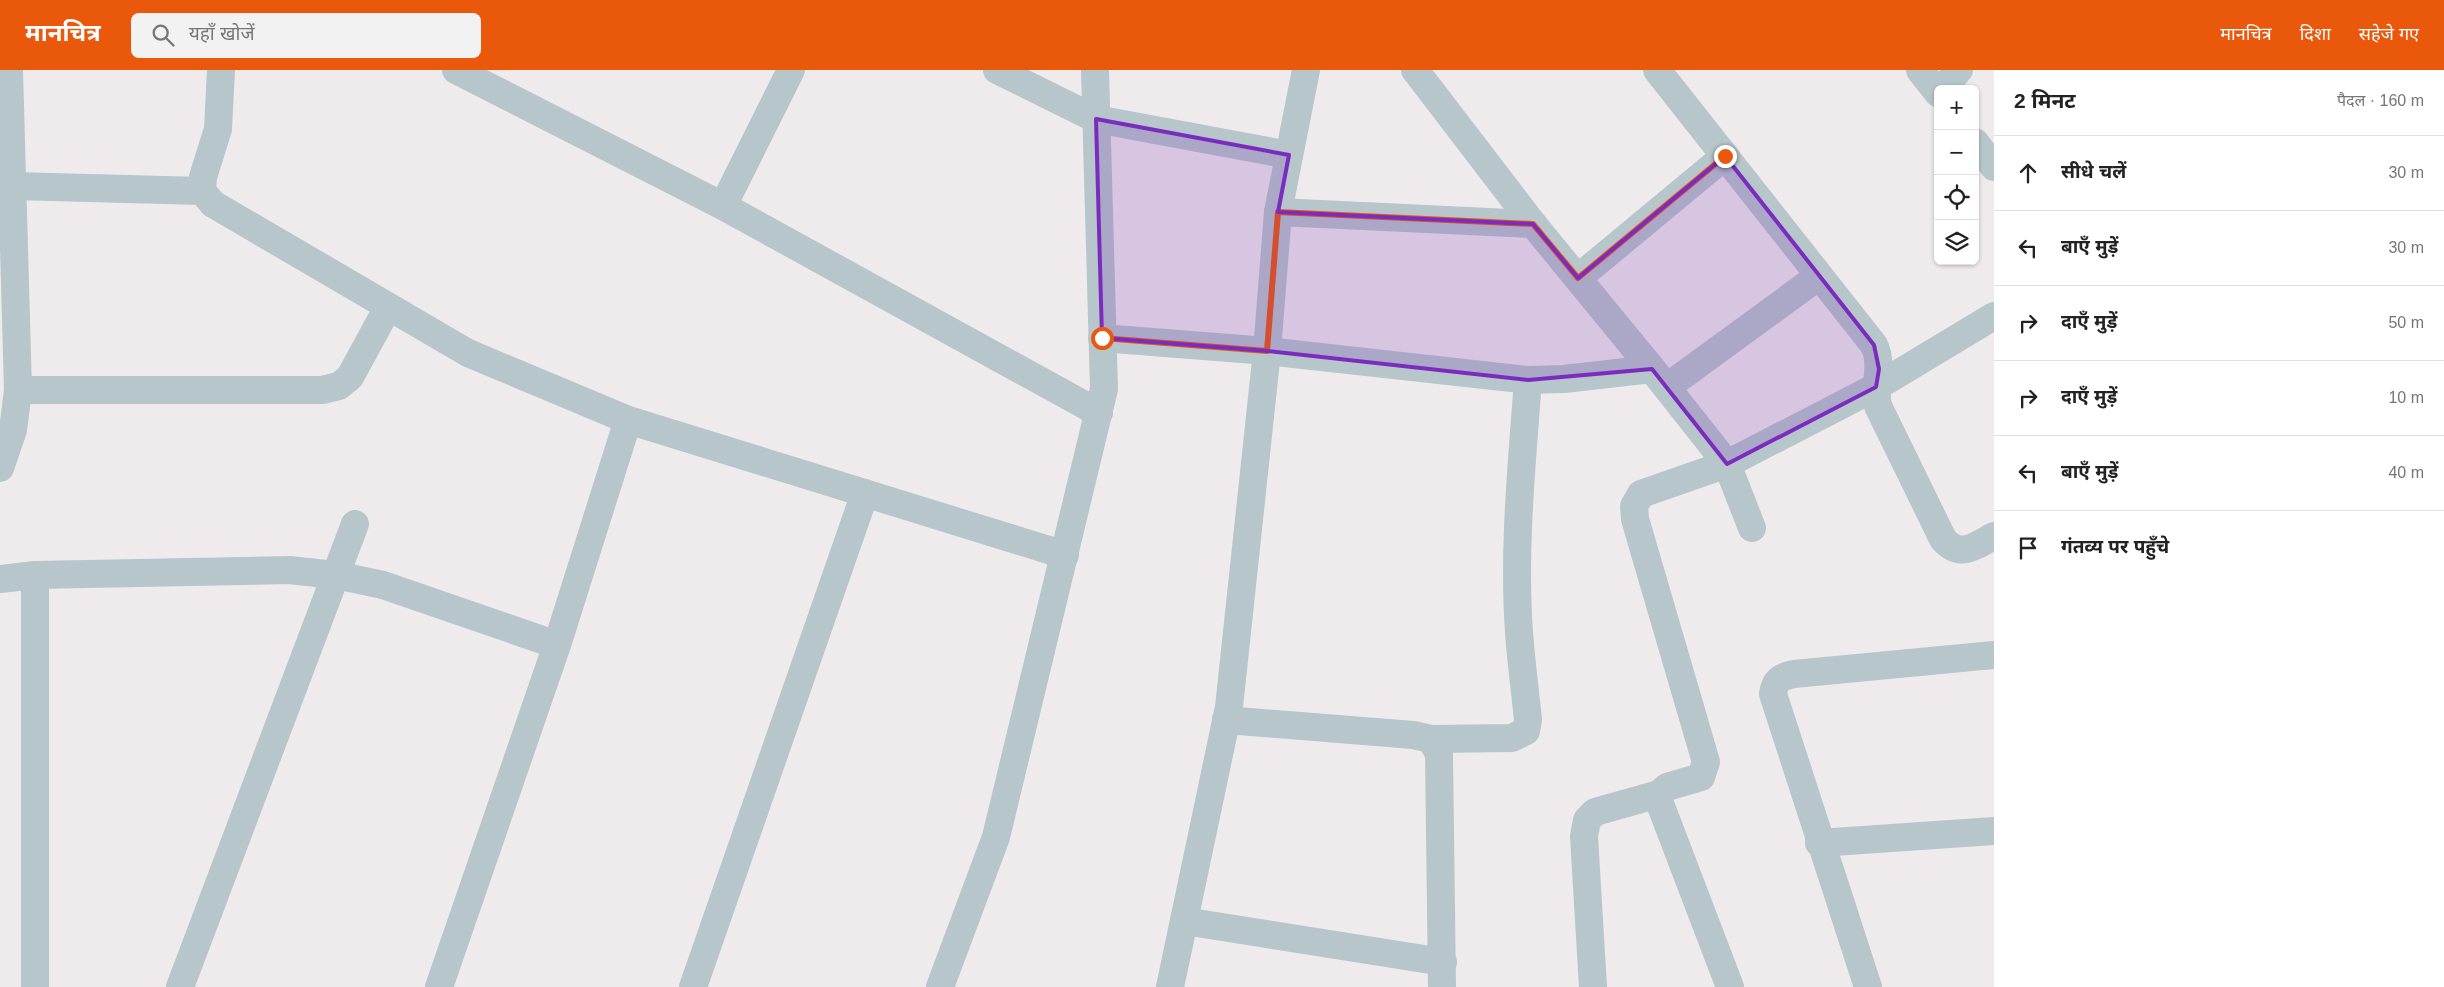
<!DOCTYPE html>
<html lang="hi">
<meta charset="utf-8">
<style>
body{margin:0;font-family:Helvetica,"Noto Sans Devanagari",sans-serif;background:#f2f2f2;color:#222}
.controls{position:absolute;right:15px;top:15px;display:grid;overflow:hidden;border-radius:8px;box-shadow:0 1px 4px #0004}
.controls button{width:45px;height:45px;display:grid;place-items:center;padding:0;border:0;border-bottom:1px solid #e0e0e0;background:#fff;color:#222;font:25px sans-serif}
.stop{position:absolute;width:15px;height:15px;margin:-11px;border:4px solid #ea580c;border-radius:50%;background:#fff}
.stop.end{background:#ea580c;border-color:#fff;box-shadow:0 1px 5px #0008}
.list{margin:0;padding:0;list-style:none}
h2{display:flex;justify-content:space-between;align-items:center;height:65px;margin:0;padding:0 20px;font-size:21px}
h2 small{font-size:16px;font-weight:400;color:#767676}
.list li{display:grid;grid-template-columns:32px 1fr auto;gap:15px;align-items:center;box-sizing:border-box;height:75px;padding:0 20px;border-top:1px solid #e0e0e0}
.list b{display:block;font-size:19px;white-space:nowrap}
.list em{font-size:16px;font-style:normal;color:#767676}
.icon{flex:none;width:28px;height:28px;fill:none;stroke:currentColor;stroke-width:2;stroke-linecap:round;stroke-linejoin:round}
.map{position:relative;flex:none;width:1994px;height:917px;overflow:hidden}
header{display:flex;align-items:center;gap:30px;box-sizing:border-box;height:70px;padding:0 25px;background:#ea580c;color:#fff}
header strong{font-size:24px}
nav{display:flex;gap:28px;margin-inline-start:auto;font-size:18px}
.search{width:350px;height:45px;background:#f2f2f2;display:flex;align-items:center;gap:12px;box-sizing:border-box;padding:0 18px;border-radius:8px;color:#767676;font-size:19px}
main{display:flex}
aside{flex:1;background:#fff}
.map>svg:first-child{display:block}
.lines{fill:none;stroke-linecap:round;stroke-linejoin:round}
.minor{stroke:#b6c6ca;stroke-width:28}
.route{stroke:#ea580c;stroke-width:6}
.marked{fill:#7b2cbf;fill-opacity:0.2;stroke:#7b2cbf;stroke-width:4;stroke-linejoin:round}
</style>
<header>
<strong>मानचित्र</strong>
<div class="search"><svg class="icon" aria-label="search" viewBox="0 0 24 24"><circle cx="10" cy="10" r="6"/><path d="M15 15l6 6"/></svg>यहाँ खोजें</div>
<nav><a>मानचित्र</a><a>दिशा</a><a>सहेजे गए</a></nav>
</header>
<main>
<div class="map">
<svg width="1994" height="917" viewBox="0 0 1994 917">
<rect width="100%" height="100%" fill="#efebec"/>
<g class="lines">
<!-- minor -->
<g class="minor">
<polyline points="221,0 218,59 203,107 202,121 213,134 468,283 628,350 1065,485"/>
<polyline points="456,0 723,136 1099,343"/>
<polyline points="997,0 1096,49 1289,85"/>
<polyline points="1415,0 1533,154 1652,299 1727,394 1752,458"/>
<path d="M1657,0l217,275c10,20 -1,40 4,61l65,133c17,20 32,7 51,-3"/>
<polyline points="1920,0 1938,23"/>
<polyline points="1942,19 1959,0"/>
<polyline points="1975,72 1994,97"/>
<polyline points="13,116 202,121"/>
<polyline points="723,136 791,0"/>
<polyline points="1278,142 1533,154"/>
<polyline points="1578,208 1725,86"/>
<polyline points="1102,268 1267,281 1528,310 1564,309 1652,299"/>
<polyline points="1667,317 1819,206"/>
<polyline points="18,320 322,320 339,316 350,307 388,237"/>
<polyline points="0,398 13,360 18,320 9,0"/>
<polyline points="35,505 35,917"/>
<polyline points="0,509 35,505 289,500 336,505 383,515 557,575"/>
<polyline points="1226,650 1413,665 1431,669 1439,684 1442,917"/>
<path d="M1431,669l81,-1 14,-7 2,-11c-3,-30 -7,-59 -9,-88 -6,-84 3,-169 9,-252"/>
<polyline points="1819,773 1994,761"/>
<polyline points="1184,851 1443,892"/>
<polyline points="180,917 355,454"/>
<polyline points="439,917 557,575 628,350"/>
<polyline points="693,917 865,423"/>
<polyline points="940,917 996,767 1104,319 1095,0"/>
<polyline points="1170,917 1229,637 1267,281 1278,142 1306,0"/>
<polyline points="1593,917 1584,766 1587,750 1595,742 1659,724"/>
<polyline points="1730,917 1659,731 1659,724 1667,717 1701,707 1706,692 1635,449 1634,436 1641,424 1727,394 1876,317 1994,246"/>
<path d="M1868,917l-95,-293c2,-14 7,-17 21,-20l200,-19"/>
</g>
</g>
<g class="lines">
<!-- route -->
<polyline class="route" points="1102,268 1267,281 1278,142 1533,154 1578,208 1725,86"/>
</g>
<!-- marked area -->
<path class="marked" d="M1096,49l193,36 -11,57 255,12 45,54 147,-122 149,189 5,24 -3,18 -149,77 -75,-95 -124,11 -261,-29 -165,-13z"/>
</svg>
<div class="controls">
<button>+</button>
<button>−</button>
<button><svg class="icon" aria-label="locate" viewBox="0 0 24 24"><circle cx="12" cy="12" r="6"/><path d="M12 2v4M12 18v4M2 12h4M18 12h4"/></svg></button>
<button><svg class="icon" aria-label="layers" viewBox="0 0 24 24"><path d="M12 4l9 5-9 5-9-5zM3 14l9 5 9-5"/></svg></button>
</div>
<div class="stop" style="left:1102px;top:268px"></div>
<div class="stop end" style="left:1725px;top:86px"></div>
</div>
<aside>
<h2>2 मिनट<small>पैदल · 160 m</small></h2>
<ul class="list">
<li><svg class="icon" aria-label="ahead" viewBox="0 0 24 24"><path d="M12 20V5M6 11l6-6 6 6"/></svg><div><b>सीधे चलें</b></div><em>30 m</em></li>
<li><svg class="icon" aria-label="left" viewBox="0 0 24 24"><path d="M17 20v-9H6M10 6l-5 5 5 5"/></svg><div><b>बाएँ मुड़ें</b></div><em>30 m</em></li>
<li><svg class="icon" aria-label="right" viewBox="0 0 24 24"><path d="M7 20v-9h11M14 6l5 5-5 5"/></svg><div><b>दाएँ मुड़ें</b></div><em>50 m</em></li>
<li><svg class="icon" aria-label="right" viewBox="0 0 24 24"><path d="M7 20v-9h11M14 6l5 5-5 5"/></svg><div><b>दाएँ मुड़ें</b></div><em>10 m</em></li>
<li><svg class="icon" aria-label="left" viewBox="0 0 24 24"><path d="M17 20v-9H6M10 6l-5 5 5 5"/></svg><div><b>बाएँ मुड़ें</b></div><em>40 m</em></li>
<li><svg class="icon" aria-label="arrive" viewBox="0 0 24 24"><path d="M6 21V4h12l-3 4 3 4H6"/></svg><div><b>गंतव्य पर पहुँचे</b></div></li>
</ul>
</aside>
</main>
